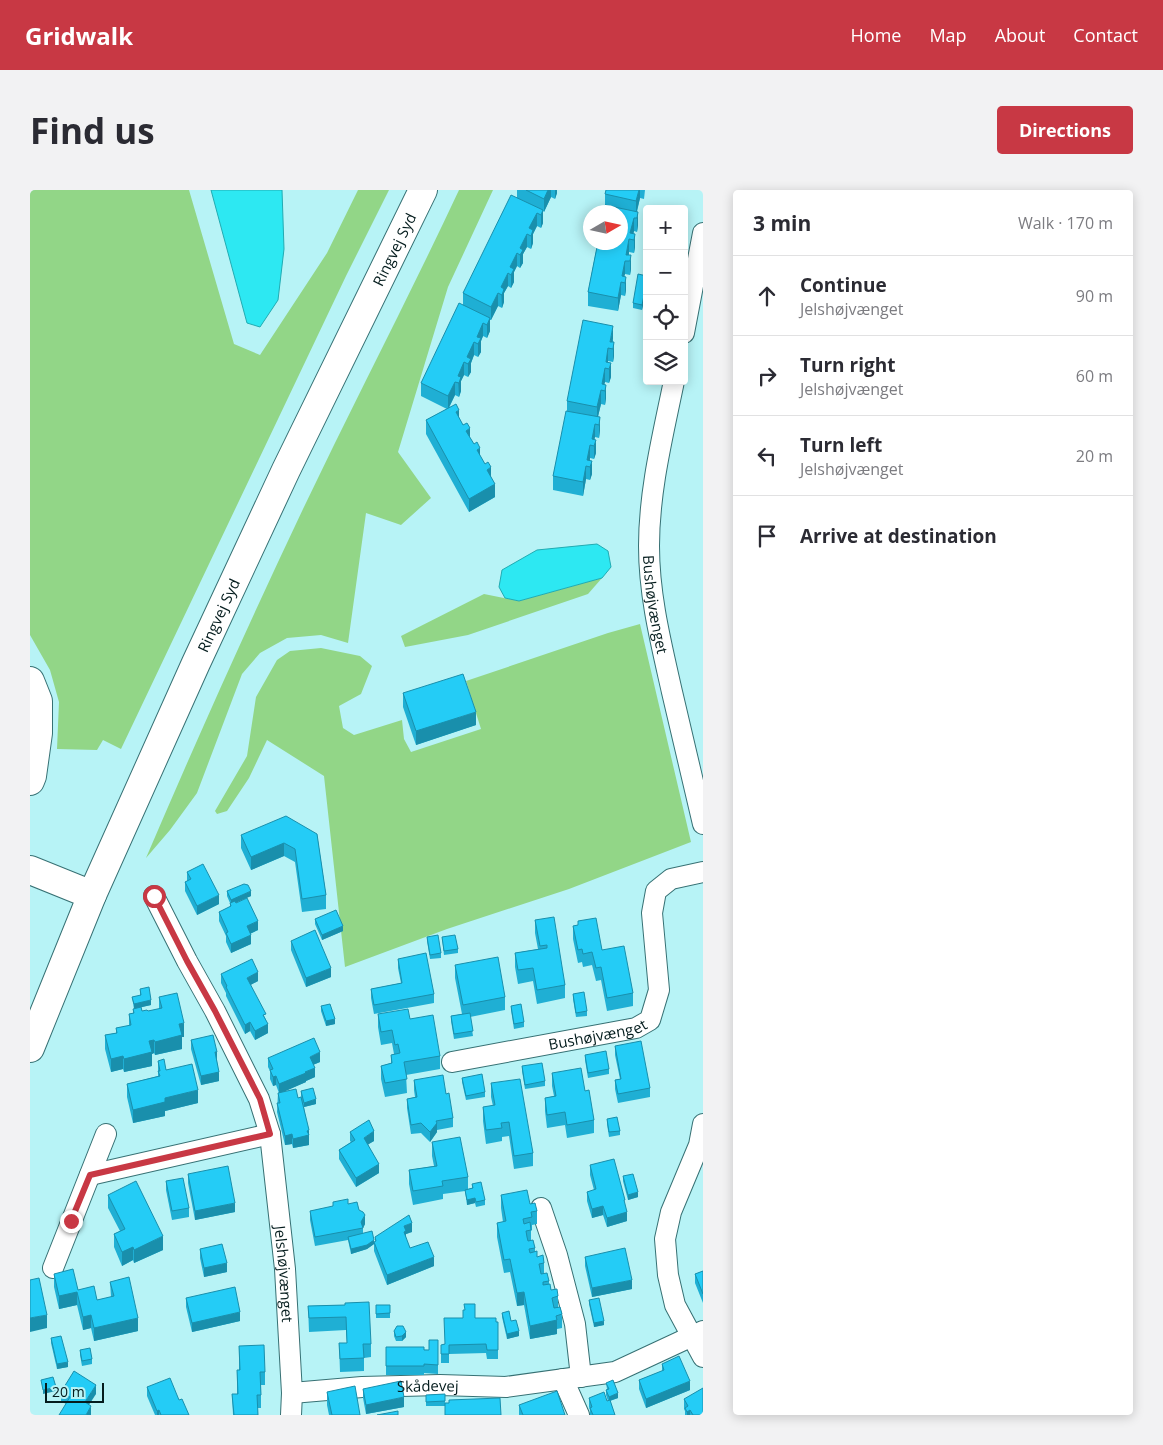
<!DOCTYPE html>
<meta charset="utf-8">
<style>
body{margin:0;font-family:"Open Sans",sans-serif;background:#f2f2f3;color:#2b2b33}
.controls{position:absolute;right:15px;top:15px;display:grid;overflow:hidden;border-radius:5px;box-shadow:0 2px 12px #0003}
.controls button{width:45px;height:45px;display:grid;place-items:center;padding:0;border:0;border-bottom:1px solid #e1e1e2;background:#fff;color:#2b2b33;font:25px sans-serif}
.compass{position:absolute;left:553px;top:15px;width:45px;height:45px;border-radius:50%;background:#fff;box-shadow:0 2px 12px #0003;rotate:81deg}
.scale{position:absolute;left:15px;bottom:12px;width:59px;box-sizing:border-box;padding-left:5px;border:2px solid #041c1d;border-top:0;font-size:14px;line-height:18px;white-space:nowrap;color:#041c1d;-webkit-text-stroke:4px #b7f3f6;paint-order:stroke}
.stop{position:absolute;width:15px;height:15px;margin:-11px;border:4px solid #c83844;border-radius:50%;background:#fff}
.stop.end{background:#c83844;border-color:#fff;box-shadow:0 1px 5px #0008}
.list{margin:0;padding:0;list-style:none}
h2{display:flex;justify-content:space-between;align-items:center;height:65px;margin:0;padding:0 20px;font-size:21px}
h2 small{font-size:16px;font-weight:400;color:#7c7c81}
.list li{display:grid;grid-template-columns:32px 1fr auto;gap:15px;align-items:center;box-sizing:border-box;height:80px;padding:0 20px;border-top:1px solid #e1e1e2}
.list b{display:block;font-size:19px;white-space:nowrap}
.list p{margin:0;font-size:16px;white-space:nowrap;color:#7c7c81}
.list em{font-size:16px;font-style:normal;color:#7c7c81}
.icon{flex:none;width:28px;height:28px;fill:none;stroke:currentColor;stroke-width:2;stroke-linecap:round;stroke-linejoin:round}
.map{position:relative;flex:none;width:673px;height:1225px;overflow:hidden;border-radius:5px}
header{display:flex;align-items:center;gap:30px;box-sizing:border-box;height:70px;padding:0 25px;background:#c83844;color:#fff}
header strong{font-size:24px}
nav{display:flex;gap:28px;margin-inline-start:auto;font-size:18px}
.intro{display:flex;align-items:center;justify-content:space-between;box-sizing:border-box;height:120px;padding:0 30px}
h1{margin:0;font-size:35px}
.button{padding:12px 22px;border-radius:5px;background:#c83844;color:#fff;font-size:18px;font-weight:700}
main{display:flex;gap:30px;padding:0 30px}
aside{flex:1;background:#fff;border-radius:5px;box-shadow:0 2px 12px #0003}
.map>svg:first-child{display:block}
.green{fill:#92d687}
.water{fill:#2de8f2;stroke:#21abb2}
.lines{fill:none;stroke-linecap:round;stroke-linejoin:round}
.street-casing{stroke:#377174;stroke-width:22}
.secondary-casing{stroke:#377174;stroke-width:30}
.street{stroke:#fff;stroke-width:20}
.secondary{stroke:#fff;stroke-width:28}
.wall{fill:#1fafd4}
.shaded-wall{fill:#198fac}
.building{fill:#24ccf6;stroke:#198fac}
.route{stroke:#c83844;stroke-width:6}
.labels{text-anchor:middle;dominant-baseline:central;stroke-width:4;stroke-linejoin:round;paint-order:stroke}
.street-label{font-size:15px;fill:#041c1d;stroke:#b7f3f6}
</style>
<header>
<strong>Gridwalk</strong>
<nav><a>Home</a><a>Map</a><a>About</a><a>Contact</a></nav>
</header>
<div class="intro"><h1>Find us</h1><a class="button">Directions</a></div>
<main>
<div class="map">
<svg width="673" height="1225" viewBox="0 0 673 1225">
<rect width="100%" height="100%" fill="#b7f3f6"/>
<!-- green -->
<g class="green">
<polygon points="0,0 159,0 204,154 230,165 297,63 328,0 359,0 316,86 91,559 73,550 67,560 27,559 29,512 20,480 0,445"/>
<path d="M429,0h34l-45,97 -50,165 33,46 -30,27 -35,-12 -18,130 -27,-8 -34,3 -27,15 -18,21 -45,119 -27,37 -24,28c50,-117 102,-233 157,-349 51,-107 106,-212 156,-319z"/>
<polygon points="572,388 558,404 438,445 375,457 371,446 454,404 489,411"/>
<polygon points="610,434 661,652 539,699 417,739 315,777 294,586 237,550 219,588 197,621 187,624 185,621 217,566 226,507 247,470 260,461 291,458 330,466 342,476 331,504 309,516 313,538 324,545 372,530 374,549 381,562 451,539 436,491 578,443"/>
</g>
<!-- water -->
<g class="water">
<polygon points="181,0 252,0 254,59 248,110 230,137 217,133"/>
<polygon points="567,354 578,361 581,377 572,388 489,411 475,408 469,397 472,380 507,360"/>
</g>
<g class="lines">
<defs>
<g id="street">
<polyline points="654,143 673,43"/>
<path id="s1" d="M644,191c-11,54 -25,109 -25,165 0,50 12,97 23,146 10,44 21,88 31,132"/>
<path id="s2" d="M124,706l33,65 28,50 44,88 11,35 15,135 7,124 -1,22"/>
<path id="s3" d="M422,872l184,-34 14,-8 9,-30 -7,-77 4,-22 15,-12 32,-7"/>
<polyline points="673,934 669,955 641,1022 635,1049 638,1085 645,1115 673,1167"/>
<polyline points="60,985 240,944"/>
<polyline points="511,1018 527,1065 545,1134 551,1187"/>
<polyline points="23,1078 76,944"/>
<polyline points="533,1189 549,1225"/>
<path id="s4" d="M262,1203l70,-6 78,-2 66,2 109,-15 88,-41"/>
</g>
<g id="secondary">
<polyline points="0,491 8,511 8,543 2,586 0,591"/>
<polyline points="0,680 62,705"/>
<path id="s5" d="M0,858l62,-153 104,-232 90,-193 137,-280"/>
</g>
</defs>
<!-- street casing -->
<use href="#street" class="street-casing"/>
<!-- secondary casing -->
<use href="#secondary" class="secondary-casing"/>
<!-- street -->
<use href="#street" class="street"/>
<!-- secondary -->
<use href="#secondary" class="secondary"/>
</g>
<!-- wall -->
<g class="wall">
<polygon points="487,0 527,0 527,3 525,9 521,7 514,22 513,21 513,33 511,38 507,36 503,44 503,53 501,59 497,57 493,64 493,73 490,78 487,76 484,82 484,92 481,98 478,96 474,103 474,112 472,118 468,116 461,130 460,130 460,141 457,148 453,146 451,151 451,162 448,167 444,165 441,173 441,182 438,187 434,185 431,191 431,201 429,207 425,205 419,218 429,228 461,287 465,307 439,322 396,244 396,230 417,219 391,206 391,193 433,115 433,103 487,7"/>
<polygon points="576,0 615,0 614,9 610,8 607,22 608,35 607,42 604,41 603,44 605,57 604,63 599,62 599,65 601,79 600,85 595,84 594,86 596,100 595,106 591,105 588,121 558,116 558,102 575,15 575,4"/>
<polygon points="617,86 617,95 612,120 603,118 603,113"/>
<polygon points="583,149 583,152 584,166 583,172 578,171 578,173 581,187 579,193 575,192 574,194 576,208 575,215 571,214 568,227 570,240 569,248 565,247 564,250 566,263 564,269 560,268 560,271 562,284 560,290 556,289 553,306 523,300 523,286 537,221 537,211"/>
<polygon points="373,503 446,535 386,555 373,517"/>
<polygon points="287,644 296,705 296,719 272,722 265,672 254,666 221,680 211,658 211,645"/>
<polygon points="157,682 189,714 167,725 155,701 155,692 157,691"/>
<polygon points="197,701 221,706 206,712 228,740 220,744 221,754 201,763 196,752 196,746 189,731 189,722 200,717 200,713 197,706"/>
<polygon points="285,729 313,741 292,750 285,734"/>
<polygon points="505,730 535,795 535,808 507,814 503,791 488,794 485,777 485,763 508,759 505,743"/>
<polygon points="548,731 572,760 603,803 603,816 577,821 571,790 566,791 562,775 553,777 552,772 548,773 543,749 543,736 548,735"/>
<polygon points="397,747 411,763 411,768 400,769 397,751"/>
<polygon points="412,747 428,759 428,763 414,765"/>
<polygon points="261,751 301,787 276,797 261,760"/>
<polygon points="368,769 404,804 404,813 344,824 341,808 341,799 371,793 368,778"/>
<polygon points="425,775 475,807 475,820 440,827 443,846 424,849 421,831 421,826 432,824 425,788"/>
<polygon points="191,784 228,791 220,795 236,830 238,843 225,850 220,841 215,844 196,806 196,803 191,793"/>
<polygon points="110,799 121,815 111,817 112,821 118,821 129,819 129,807 154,847 152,847 152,859 125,865 124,863 122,864 122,876 94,882 93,879 81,882 75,859 75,845 86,843 86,838 99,836 99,824 103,823 103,819 104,819 102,807 110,806"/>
<polygon points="543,804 557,821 557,826 546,827 543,809"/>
<polygon points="291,816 305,834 296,836 291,821"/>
<polygon points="481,816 494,832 494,837 484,839 481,820"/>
<polygon points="348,824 380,829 410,866 410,879 376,885 377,903 355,907 351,889 351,876 361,873 361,865 364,864 362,853 351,855 348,837"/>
<polygon points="161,850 187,871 189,891 171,895 161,859"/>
<polygon points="585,856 620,898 620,907 588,913 585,899 585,890 590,889 585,865"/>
<polygon points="555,865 579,879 579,884 558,888 555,870"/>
<polygon points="238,868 290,872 283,875 285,887 276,891 276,892 252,902 268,908 271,907 271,901 286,914 274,917 279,949 279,955 263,958 262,954 255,955 247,922 248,903 249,903 246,895 243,896 240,889 240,881 238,877"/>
<polygon points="128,871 168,913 135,921 135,926 103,933 97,907 97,894 128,886"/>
<polygon points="492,876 515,891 515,896 495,899 492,881"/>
<polygon points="522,883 555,901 564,930 564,943 537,948 535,935 517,938 515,921 515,908 524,906 522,896"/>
<polygon points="432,888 455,902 455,907 436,910 432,892"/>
<polygon points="384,890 416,904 423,928 423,937 407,940 407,942 400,952 391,943 381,944 377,918 377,909 385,907 384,900"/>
<polygon points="461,893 503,963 503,976 484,979 479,946 472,947 472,951 456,954 453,931 453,917 463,916 461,907"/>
<polygon points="577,929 590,941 590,945 579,947 577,934"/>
<polygon points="320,942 344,951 338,954 349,983 326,997 309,969 309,960 321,952 320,951"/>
<polygon points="402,952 438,987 438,999 442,998 442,994 455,1010 455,1015 446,1017 445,1013 437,1015 435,1001 413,1004 413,1009 383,1015 379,994 379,980 404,976 402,966"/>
<polygon points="560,975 595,1016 597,1031 577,1037 573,1025 562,1028 557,1011 557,1002 564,1000 560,985"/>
<polygon points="158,984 205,1022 165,1030 158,993"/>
<polygon points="593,986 608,1007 598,1010 593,991"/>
<polygon points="136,991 159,1018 159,1027 142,1030 136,1000"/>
<polygon points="78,1005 133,1060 104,1073 103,1070 92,1076 84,1057 84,1044 90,1041 78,1018"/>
<polygon points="471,1005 500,1014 507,1021 507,1034 502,1035 502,1040 501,1041 501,1050 505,1058 505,1062 507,1067 514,1073 514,1084 519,1091 519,1094 521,1100 528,1106 528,1117 532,1124 532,1138 527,1139 527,1144 500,1149 494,1115 487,1116 480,1082 474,1083 467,1047 467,1033 473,1032 471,1018"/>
<polygon points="303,1012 318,1014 329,1020 335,1034 333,1038 333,1043 344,1052 345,1052 345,1047 382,1042 376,1044 376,1050 380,1058 404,1076 357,1095 344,1061 344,1054 337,1059 321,1064 318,1050 285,1056 280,1030 280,1021 303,1017"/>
<polygon points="170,1059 197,1082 174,1087 170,1068"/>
<polygon points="555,1067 602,1099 562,1107 555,1076"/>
<polygon points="673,1081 673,1113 665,1093 665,1084"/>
<polygon points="24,1084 48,1100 67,1110 81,1107 80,1092 108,1141 64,1151 61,1138 53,1140 47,1115 29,1119 24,1097"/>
<polygon points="156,1108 210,1131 162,1142 156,1117"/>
<polygon points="559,1110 574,1135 564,1137 559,1114"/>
<polygon points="315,1115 341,1154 341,1167 334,1168 334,1181 310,1182 309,1153 317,1153 316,1140 279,1142 278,1116"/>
<rect x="346" y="1115" width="14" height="13"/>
<polygon points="472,1123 481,1131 489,1146 477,1149 472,1127"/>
<polygon points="445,1128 468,1132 468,1169 457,1169 456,1163 419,1164 419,1173 411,1173 411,1155 415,1154"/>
<polygon points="364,1141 376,1147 372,1151 366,1151 364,1146"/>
<polygon points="21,1148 38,1177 27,1179 21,1153"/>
<polygon points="408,1150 408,1184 394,1183 394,1185 356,1185 356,1157 399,1160"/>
<polygon points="209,1156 235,1182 235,1195 231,1195 231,1218 227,1218 228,1225 203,1225 202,1204 207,1204 207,1180 209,1180"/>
<polygon points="50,1160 62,1169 62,1174 52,1176 50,1165"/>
<polygon points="632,1174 660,1200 616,1218 609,1199 609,1190 632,1181"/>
<polygon points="576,1193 588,1208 580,1211 585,1225 560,1225 560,1220 559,1217 559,1208 578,1211 576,1205 576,1200 577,1199"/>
<polygon points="117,1197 159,1225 125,1225 117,1206"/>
<polygon points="333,1199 374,1217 336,1224 333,1208"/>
<polygon points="31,1202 66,1204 36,1214 31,1211"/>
<polygon points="297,1202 330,1225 299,1225 297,1215"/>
<polygon points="415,1204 415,1213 471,1225 415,1225 415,1216 396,1216 396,1205"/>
<polygon points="654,1209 673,1225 655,1225 655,1221 654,1219"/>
<polygon points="489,1215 535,1225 489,1225"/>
</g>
<!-- shaded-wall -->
<g class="shaded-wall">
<polygon points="518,0 521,0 521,7 514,22 514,9"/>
<polygon points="525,0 527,0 527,3 525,9"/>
<polygon points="609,0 610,0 610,8 606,24 606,11"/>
<polygon points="513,20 513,33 511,38 511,25"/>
<polygon points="608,22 608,35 607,42 607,28"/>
<polygon points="507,23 507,36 503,44 503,53 501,59 501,46 499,38"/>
<polygon points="604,28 604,41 602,50 600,43"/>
<polygon points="497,44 497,57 493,64 493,73 490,78 490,58"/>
<polygon points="605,44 605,57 604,63 604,50"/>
<polygon points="599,49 599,62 598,71 596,65"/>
<polygon points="487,63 487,76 484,82 484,92 481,98 481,85 480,77"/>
<polygon points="601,65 601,79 600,85 600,71"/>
<polygon points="595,71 595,84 593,92 592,86"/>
<polygon points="478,83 478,96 474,103 474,112 472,118 471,97"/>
<polygon points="596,87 596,100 595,106 595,93"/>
<polygon points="617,91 617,95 612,120 612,115"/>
<polygon points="591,92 591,105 588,121 588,108"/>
<polygon points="468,103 468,116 461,130 461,117"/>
<polygon points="460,128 460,141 457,148 457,135"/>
<polygon points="453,133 453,146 451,151 451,162 448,167 448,154 447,147"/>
<polygon points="583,136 583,149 581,158 580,152"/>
<polygon points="444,152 444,165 441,173 441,182 438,187 438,174 437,167"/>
<polygon points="584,152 584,166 583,172 583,159"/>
<polygon points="578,158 578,171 577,179 576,172"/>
<polygon points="434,172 434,185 431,191 431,201 429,207 428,186"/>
<polygon points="581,173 581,187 579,193 579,179"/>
<polygon points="575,178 575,192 573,201 572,194"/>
<polygon points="425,192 425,205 418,219 418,206"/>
<polygon points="576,195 576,208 575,215 575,201"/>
<polygon points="571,200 571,214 567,230 567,217"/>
<polygon points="429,220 429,233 426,222"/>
<polygon points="570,227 570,240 569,248 569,235"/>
<polygon points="565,234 565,247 563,256 562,249"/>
<polygon points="440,238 440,252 436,241"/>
<polygon points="566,250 566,263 564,269 564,256"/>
<polygon points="560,255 560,268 559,277 557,270"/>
<polygon points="450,258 450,271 447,260"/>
<polygon points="562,271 562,284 560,290 560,277"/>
<polygon points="556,276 556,289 553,306 553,292"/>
<polygon points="461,277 461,291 457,280"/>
<polygon points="465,294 465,307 439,322 439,309"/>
<polygon points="446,522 446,535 386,555 386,541"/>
<polygon points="254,653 254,666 221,680 221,667"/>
<polygon points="221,701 221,706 201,715 201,710"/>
<polygon points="189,705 189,714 167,725 167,716"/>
<polygon points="228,731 228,740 217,745 217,736"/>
<polygon points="313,736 313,741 292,750 292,745"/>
<polygon points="221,745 221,754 201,763 201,754"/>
<polygon points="301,778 301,787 276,797 276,788"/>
<polygon points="228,782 228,791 217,797 217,788"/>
<polygon points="121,810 121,815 104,819 104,814"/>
<polygon points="305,829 305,834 296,836 296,831"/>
<polygon points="220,832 220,841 215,844 215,835"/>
<polygon points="154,833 154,847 152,847 152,859 125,865 125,852 149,834"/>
<polygon points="238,834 238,843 225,850 225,841"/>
<polygon points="124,850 124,863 122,864 122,876 94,882 94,869 119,851"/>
<polygon points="185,862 187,862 187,871 185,872"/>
<polygon points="290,862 290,872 280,876 280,867"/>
<polygon points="93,866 93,879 81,882 81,869"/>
<polygon points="285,878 285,887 276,891 276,892 249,904 249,894"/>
<polygon points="189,882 189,891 171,895 171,886"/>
<polygon points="246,886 246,895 243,896 243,887"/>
<polygon points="168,900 168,913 135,921 135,926 103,933 103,920 135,908"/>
<polygon points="286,909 286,914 274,917 274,913"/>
<polygon points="407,933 407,942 400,952 400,942"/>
<polygon points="279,940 279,955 263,958 263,949"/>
<polygon points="344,941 344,951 334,957 334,948"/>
<polygon points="262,944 262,954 255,955 255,946"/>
<polygon points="349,974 349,983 326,997 326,988"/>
<polygon points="608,1002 608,1007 598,1010 598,1005"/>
<polygon points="445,1008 445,1013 437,1015 437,1010"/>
<polygon points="205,1013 205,1022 165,1030 165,1021"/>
<polygon points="573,1016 573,1025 562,1028 562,1019"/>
<polygon points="597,1022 597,1031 577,1037 577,1028"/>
<polygon points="335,1025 335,1034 333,1038 331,1032"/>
<polygon points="382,1033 382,1042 376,1044 376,1050 374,1052 374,1036"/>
<polygon points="133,1046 133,1060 104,1073 104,1060"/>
<polygon points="344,1050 344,1054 337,1059 321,1064 321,1059"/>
<polygon points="103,1057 103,1070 92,1076 92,1062"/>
<polygon points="404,1067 404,1076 357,1095 357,1085"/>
<polygon points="197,1073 197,1082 174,1087 174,1078"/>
<polygon points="602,1090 602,1099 562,1107 562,1098"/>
<polygon points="47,1102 47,1115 29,1119 29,1106"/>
<polygon points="494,1102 494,1115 487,1116 487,1103"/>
<polygon points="210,1122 210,1131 162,1142 162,1133"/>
<polygon points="17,1125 17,1138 0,1142 0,1128"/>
<polygon points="61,1125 61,1138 53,1140 53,1127"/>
<polygon points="108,1128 108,1141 64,1151 64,1138"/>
<polygon points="527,1130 527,1144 500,1149 500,1136"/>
<polygon points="574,1131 574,1135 564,1137 564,1133"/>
<polygon points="489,1141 489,1146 477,1149 477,1144"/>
<polygon points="376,1142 376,1147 372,1151 372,1146"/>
<polygon points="38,1172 38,1177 27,1179 27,1174"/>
<polygon points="660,1191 660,1200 616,1218 616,1209"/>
<polygon points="66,1195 66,1204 55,1221 55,1212"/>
<polygon points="26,1197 26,1201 13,1204 13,1200"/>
<polygon points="588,1203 588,1208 579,1211 579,1207"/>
<polygon points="374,1207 374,1217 336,1224 336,1215"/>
<polygon points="61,1216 61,1225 56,1225"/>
<polygon points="129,1220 129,1225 127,1225 127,1221"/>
<polygon points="660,1220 660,1225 657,1225 657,1222"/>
</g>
<!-- building -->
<g class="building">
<polygon points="496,0 518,0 514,9"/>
<polygon points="576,0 609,0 606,11 575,4"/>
<polygon points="481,5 513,20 511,25 507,23 499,38 503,40 501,46 497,44 490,58 493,60 490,65 487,63 480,77 484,79 481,85 478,83 471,97 474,99 472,105 468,103 461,117 433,103"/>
<polygon points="575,15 608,22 607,28 604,28 600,43 605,44 604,50 599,49 596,65 601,65 600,71 595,71 592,86 596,87 595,93 591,92 588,108 558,102 568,52 590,52 590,22 573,22"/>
<polygon points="608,84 617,86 617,91 612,115 603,113"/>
<polygon points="429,113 460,128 457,135 453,133 447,147 451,148 448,154 444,152 437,167 441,169 438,174 434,172 428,186 431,187 429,193 425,192 418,206 391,193"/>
<polygon points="553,130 583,136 580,152 584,152 583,159 578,158 576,172 581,173 579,179 575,178 572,194 576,195 575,201 571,200 567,217 537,211"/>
<polygon points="426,214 429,220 426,222 433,235 437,233 440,238 436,241 444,254 447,252 450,258 447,260 455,274 458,272 461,277 457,280 465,294 439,309 396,230"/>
<polygon points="536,221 570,227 569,235 565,234 562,249 566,250 564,256 560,255 557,270 562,271 560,277 556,276 553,292 523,286"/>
<polygon points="433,484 446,522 386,541 373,503"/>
<polygon points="256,626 287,644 296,705 272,709 265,659 254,653 221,667 211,645"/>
<polygon points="173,674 189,705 167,716 155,692 161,689 157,682"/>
<polygon points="214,694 218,695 221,701 201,710 197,701"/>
<polygon points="217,708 228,731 217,736 221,745 201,754 196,743 198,742 189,722 201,716 200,713 205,711 206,713"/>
<polygon points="306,720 313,736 292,745 285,729"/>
<polygon points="524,727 535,795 507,800 503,778 488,780 485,763 517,758 517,755 510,756 505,730"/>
<polygon points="566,728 572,760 594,756 603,803 577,808 571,777 566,778 562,762 553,764 552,759 548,760 543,736 548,735 548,731"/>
<polygon points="285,740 301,778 276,788 261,751"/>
<polygon points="408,745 411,763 400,765 397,747"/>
<polygon points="425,745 428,759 414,761 412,747"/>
<polygon points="396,763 404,804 344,815 341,799 372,793 368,769"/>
<polygon points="468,767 475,807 433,815 425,775"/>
<polygon points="222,769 228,782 217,788 236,824 233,825 238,834 225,841 220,832 215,835 196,797 197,796 191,784"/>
<polygon points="119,797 121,810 104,814 102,807 111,805 110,799"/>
<polygon points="554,802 557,821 546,823 543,804"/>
<polygon points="147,803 154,833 149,834 152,845 125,852 124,850 119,851 122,862 94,869 93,866 81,869 75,845 87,843 86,838 101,835 99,824 104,823 103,819 111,817 112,821 117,820 118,821 132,818 129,807"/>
<polygon points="300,814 305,829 296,831 291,816"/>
<polygon points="491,814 494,832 484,834 481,816"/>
<polygon points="378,819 380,829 403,825 410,866 374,872 377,889 355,893 351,876 362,873 361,865 370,863 368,854 365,855 362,840 351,842 348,824"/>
<polygon points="440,823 443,841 424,844 421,826"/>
<polygon points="183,845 187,862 185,862 189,882 171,886 161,850"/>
<polygon points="284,848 290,862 280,867 285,878 275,882 276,883 249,894 246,886 243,887 240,880 243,879 238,868"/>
<polygon points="611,851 620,898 588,904 585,890 591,889 585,856"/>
<polygon points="576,861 579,879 558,883 555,865"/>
<polygon points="134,869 136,880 162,874 168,900 135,908 135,912 103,920 97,894 130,886 128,881 130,881 128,871"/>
<polygon points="512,873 515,891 495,895 492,876"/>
<polygon points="551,878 555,901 559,900 564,930 537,935 535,922 517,925 515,908 526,906 522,883"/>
<polygon points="452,884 455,902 436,906 432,888"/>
<polygon points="413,885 416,904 419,903 423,928 406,931 407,933 400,942 391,933 381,935 377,909 387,907 384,890"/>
<polygon points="490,889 503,963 484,966 479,932 471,933 472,938 456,940 453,917 465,915 461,893"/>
<polygon points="283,898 286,909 274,913 271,901"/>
<polygon points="266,899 268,908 271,907 279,940 277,941 279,945 263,949 262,944 255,946 247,913 250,913 248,903"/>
<polygon points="587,927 590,941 579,942 577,929"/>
<polygon points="339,930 344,941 334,948 349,974 326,988 309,960 325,950 320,942"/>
<polygon points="430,947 438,987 412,991 413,996 383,1001 379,980 407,976 402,952"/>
<polygon points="584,969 595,1010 594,1010 597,1022 577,1028 573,1016 562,1019 557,1002 566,999 560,975"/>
<polygon points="198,976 205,1013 165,1021 158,984"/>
<polygon points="603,984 608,1002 598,1005 593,986"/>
<polygon points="153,988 159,1018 142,1021 136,991"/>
<polygon points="106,991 133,1046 104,1060 103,1057 92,1062 84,1044 95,1039 78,1005"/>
<polygon points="451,992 455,1010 446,1012 445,1008 437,1010 435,1000 443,998 442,994"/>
<polygon points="497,1000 500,1014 505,1013 507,1021 501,1022 502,1027 493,1029 494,1034 500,1032 501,1040 496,1041 497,1047 498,1051 503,1050 505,1058 499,1059 500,1063 507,1061 507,1067 513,1065 514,1073 509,1074 511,1084 517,1083 519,1091 513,1092 513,1095 520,1094 521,1100 527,1099 528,1106 522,1108 524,1118 530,1117 532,1124 526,1126 527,1130 500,1136 494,1102 487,1103 480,1069 474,1070 467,1033 476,1031 471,1005"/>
<polygon points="318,1009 318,1014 327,1012 329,1020 333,1022 335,1025 331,1032 333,1038 285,1047 280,1021 303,1016 303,1012"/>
<polygon points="379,1025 382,1033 374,1036 376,1041 374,1042 380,1058 398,1052 404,1067 357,1085 344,1052 346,1051 345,1047"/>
<polygon points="342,1041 344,1050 337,1055 321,1059 318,1047"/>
<polygon points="192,1054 197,1073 174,1078 170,1059"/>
<polygon points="595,1058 602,1090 562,1098 555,1067"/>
<polygon points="43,1079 48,1100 64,1096 67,1110 84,1106 80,1092 99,1087 108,1128 64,1138 61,1125 53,1127 47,1102 29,1106 24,1084"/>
<polygon points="673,1081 673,1104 665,1084"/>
<polygon points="9,1088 17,1125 0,1128 0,1090"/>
<polygon points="205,1097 210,1122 162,1133 156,1108"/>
<polygon points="569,1108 574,1131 564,1133 559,1110"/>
<polygon points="339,1112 341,1154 333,1154 334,1168 310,1169 309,1153 317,1153 316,1127 279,1128 278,1116 315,1115 315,1113"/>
<polygon points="434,1114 445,1114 445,1128 466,1128 466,1132 468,1132 468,1160 457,1160 456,1154 419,1155 419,1164 411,1164 411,1155 415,1154 414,1128 433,1128 433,1120 435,1120"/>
<polygon points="346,1115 360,1115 360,1123 346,1124"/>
<polygon points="479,1121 481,1131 486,1130 489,1141 477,1144 472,1123"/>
<polygon points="367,1136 373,1136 376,1142 372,1146 366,1147 364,1141"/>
<polygon points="31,1146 38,1172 27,1174 21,1148"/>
<polygon points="399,1150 408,1150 408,1175 394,1174 394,1176 356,1176 356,1157 394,1157 394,1160 399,1160"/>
<polygon points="234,1155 235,1182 230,1182 231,1205 227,1205 228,1225 204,1225 202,1204 208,1204 207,1180 210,1180 209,1156"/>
<polygon points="60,1158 62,1169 52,1171 50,1160"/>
<polygon points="649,1166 660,1191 616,1209 609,1190 634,1180 632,1174"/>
<polygon points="44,1181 66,1195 55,1212 61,1216 56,1225 29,1225 40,1207 31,1202"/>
<polygon points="23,1187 26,1197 13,1200 11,1190"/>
<polygon points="140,1188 149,1210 152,1209 159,1225 131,1225 129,1220 127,1221 117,1197"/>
<polygon points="583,1190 588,1203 579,1207 576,1200 579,1199 576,1193"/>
<polygon points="371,1191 374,1207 336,1215 333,1199"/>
<polygon points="325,1196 330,1225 302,1225 297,1202"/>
<polygon points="673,1198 673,1225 663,1225 660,1220 657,1222 655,1218 658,1216 654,1209"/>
<polygon points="527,1201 535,1225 493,1225 489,1215"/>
<polygon points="574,1202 577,1211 580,1210 585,1225 563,1225 560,1218 562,1217 559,1208"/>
<polygon points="415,1204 415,1211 396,1212 396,1205"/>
<polygon points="470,1208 471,1225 415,1225 415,1213 419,1213 419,1210"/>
<polygon points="368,1221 368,1225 347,1225"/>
</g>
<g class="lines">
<!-- route -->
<polyline class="route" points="41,1031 60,985 240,944 230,909 185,821 157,771 124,706"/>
</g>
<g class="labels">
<!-- street labels -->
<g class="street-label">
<text stroke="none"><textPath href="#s5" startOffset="878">Ringvej Syd</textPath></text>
<text stroke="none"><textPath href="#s1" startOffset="226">Bushøjvænget</textPath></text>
<text stroke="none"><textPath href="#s5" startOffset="472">Ringvej Syd</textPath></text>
<text stroke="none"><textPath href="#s3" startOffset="148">Bushøjvænget</textPath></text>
<text stroke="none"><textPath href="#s2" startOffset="406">Jelshøjvænget</textPath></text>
<text stroke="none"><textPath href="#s4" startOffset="136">Skådevej</textPath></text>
</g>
</g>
</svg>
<div class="controls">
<button>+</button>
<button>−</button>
<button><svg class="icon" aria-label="locate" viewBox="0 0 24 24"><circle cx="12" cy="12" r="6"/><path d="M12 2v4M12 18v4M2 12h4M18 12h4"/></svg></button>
<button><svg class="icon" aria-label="layers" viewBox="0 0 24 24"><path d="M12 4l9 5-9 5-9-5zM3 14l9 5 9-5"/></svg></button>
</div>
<svg class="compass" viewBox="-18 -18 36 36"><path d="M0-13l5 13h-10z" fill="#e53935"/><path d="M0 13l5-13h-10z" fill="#7c7c81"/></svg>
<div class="scale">20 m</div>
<div class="stop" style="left:124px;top:706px"></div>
<div class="stop end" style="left:41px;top:1031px"></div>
</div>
<aside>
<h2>3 min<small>Walk · 170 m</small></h2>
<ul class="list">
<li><svg class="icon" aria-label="ahead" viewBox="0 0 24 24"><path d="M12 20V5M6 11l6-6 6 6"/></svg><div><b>Continue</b><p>Jelshøjvænget</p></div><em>90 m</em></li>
<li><svg class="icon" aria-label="right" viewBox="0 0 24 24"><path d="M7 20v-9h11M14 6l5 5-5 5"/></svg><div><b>Turn right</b><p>Jelshøjvænget</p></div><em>60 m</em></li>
<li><svg class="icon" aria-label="left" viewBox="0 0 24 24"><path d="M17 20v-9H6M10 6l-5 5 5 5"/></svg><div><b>Turn left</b><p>Jelshøjvænget</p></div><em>20 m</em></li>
<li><svg class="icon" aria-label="arrive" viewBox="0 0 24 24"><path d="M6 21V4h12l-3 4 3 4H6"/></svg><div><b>Arrive at destination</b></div></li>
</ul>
</aside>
</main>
